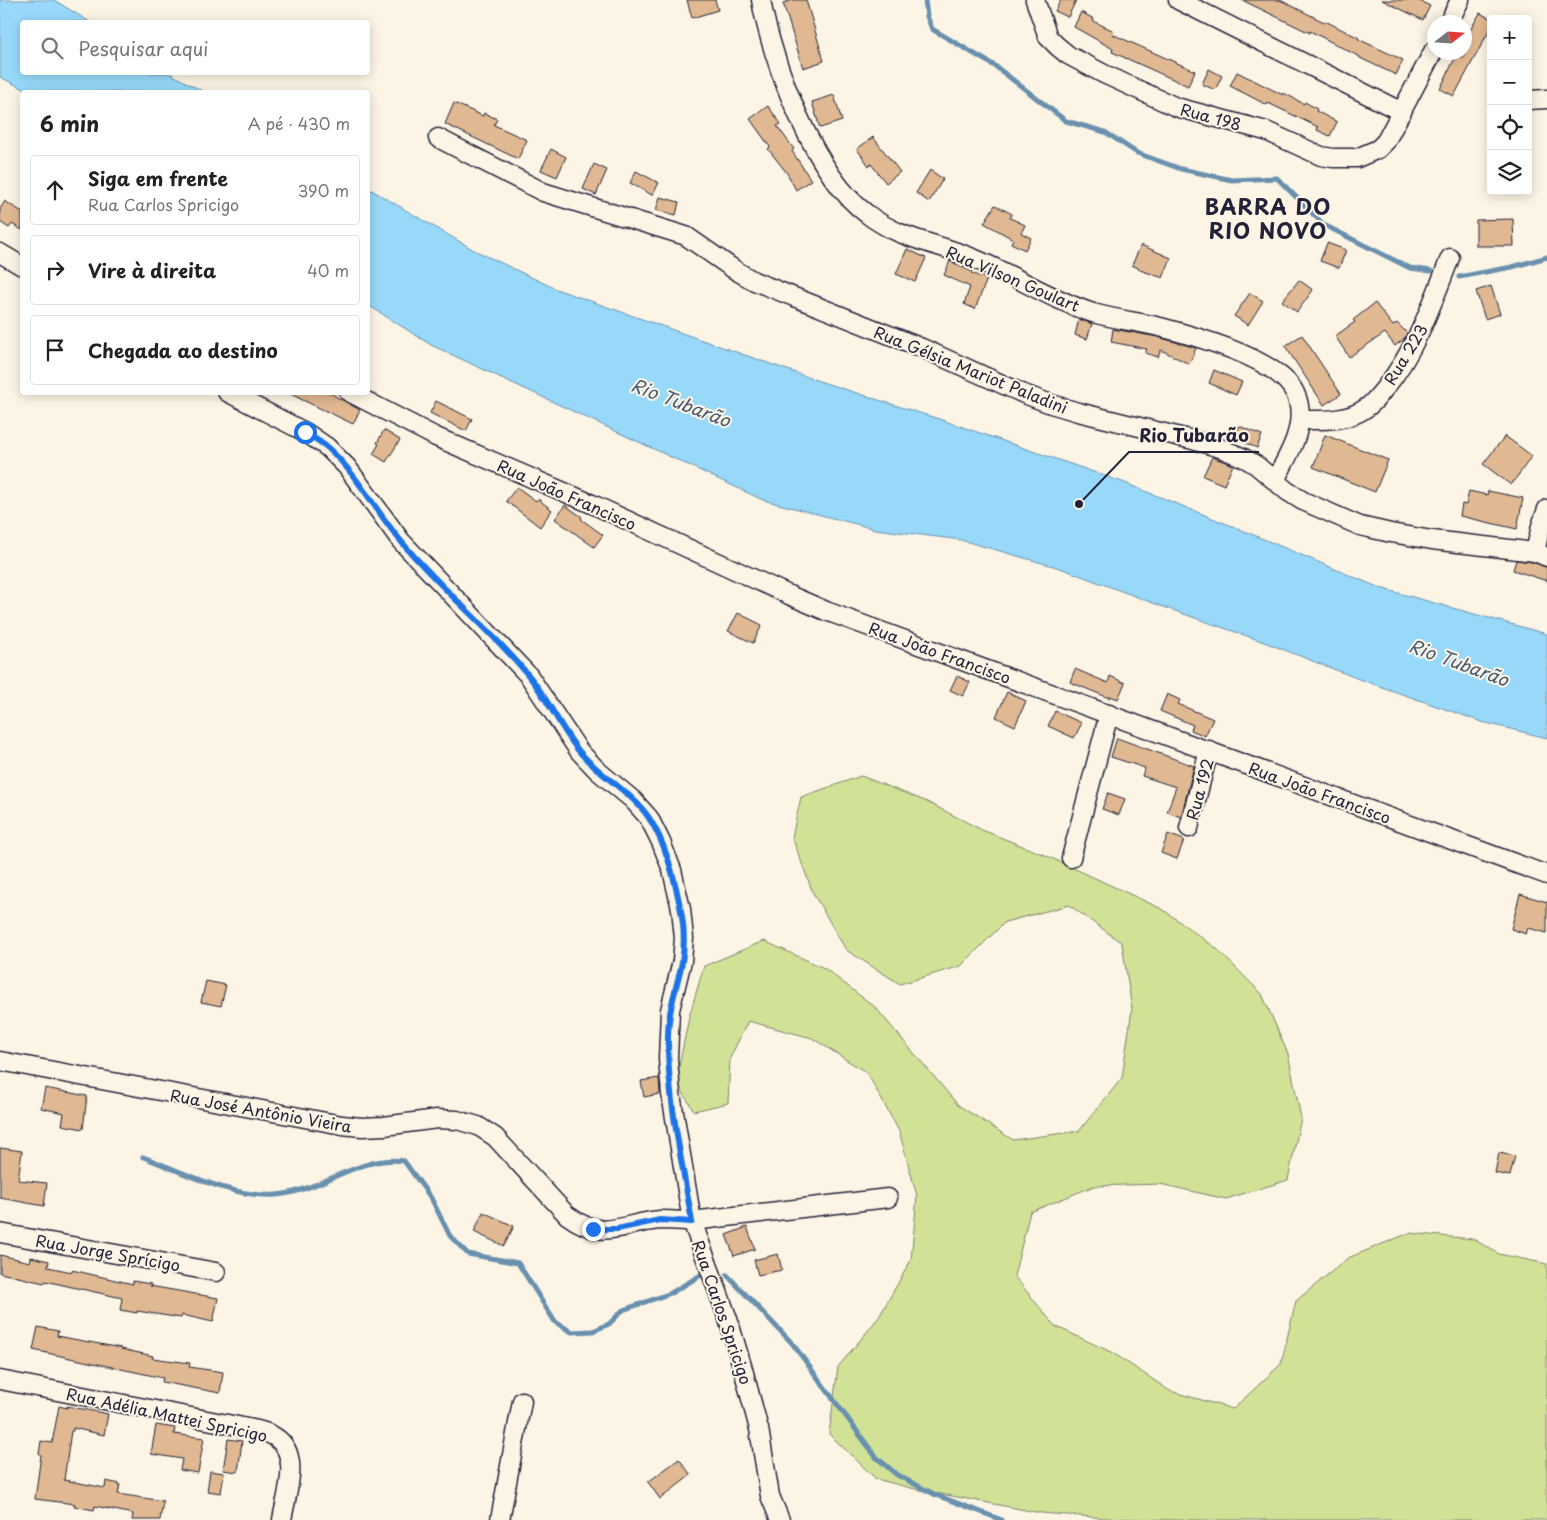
<!DOCTYPE html>
<html lang="pt">
<meta charset="utf-8">
<style>
body{margin:0;font-family:"Playpen Sans",sans-serif;background:#f2f2f2;color:#222}
.controls{position:absolute;right:15px;top:15px;display:grid;overflow:hidden;border-radius:5px;box-shadow:0 2px 12px #0003}
.controls button{width:45px;height:45px;display:grid;place-items:center;padding:0;border:0;border-bottom:1px solid #e0e0e0;background:#fff;color:#222;font:25px sans-serif}
.compass{position:absolute;left:1427px;top:15px;width:45px;height:45px;border-radius:50%;background:#fff;box-shadow:0 2px 12px #0003;rotate:73deg}
.stop{position:absolute;width:15px;height:15px;margin:-11px;border:4px solid #1a73e8;border-radius:50%;background:#fff}
.stop.end{background:#1a73e8;border-color:#fff;box-shadow:0 1px 5px #0008}
.list{margin:0;padding:0;list-style:none}
h2{display:flex;justify-content:space-between;align-items:center;height:65px;margin:0;padding:0 20px;font-size:21px}
h2 small{font-size:16px;font-weight:400;color:#767676}
.list li{display:grid;grid-template-columns:32px 1fr auto;gap:15px;align-items:center;box-sizing:border-box;height:70px;margin:0 10px 10px;padding:0 10px;border:1px solid #e0e0e0;border-radius:5px}
.list b{display:block;font-size:19px;white-space:nowrap}
.list p{margin:0;font-size:16px;white-space:nowrap;color:#767676}
.list em{font-size:16px;font-style:normal;color:#767676}
.icon{flex:none;width:28px;height:28px;fill:none;stroke:currentColor;stroke-width:2;stroke-linecap:round;stroke-linejoin:round}
.map{position:relative;flex:none;width:1547px;height:1520px;overflow:hidden}
.search{position:absolute;background:#fff;box-shadow:0 2px 12px #0003;left:20px;top:20px;width:350px;height:55px;display:flex;align-items:center;gap:12px;box-sizing:border-box;padding:0 18px;border-radius:5px;color:#767676;font-size:19px}
.panel{position:absolute;background:#fff;box-shadow:0 2px 12px #0003;left:20px;top:90px;width:350px;height:305px;border-radius:5px}
.map>svg:first-child{display:block}
.green{fill:#d1e297;stroke:#7a8269}
.water{fill:#98d9fa;stroke:#6990ae}
.lines{fill:none;stroke-linecap:round;stroke-linejoin:round}
.stream{stroke:#6990ae;stroke-width:5}
.building{fill:#e0b891;stroke:#22223b}
.minor-casing{stroke:#22223b;stroke-width:21}
.minor{stroke:#fcf5e5;stroke-width:18}
.route{stroke:#1a73e8;stroke-width:6}
.labels{text-anchor:middle;dominant-baseline:central;stroke-width:4;stroke-linejoin:round;paint-order:stroke}
.street-label{font-size:16px;fill:#22223b;stroke:#fcf5e5}
.water-label{font-size:18px;font-style:italic;fill:#455974;stroke:#fcf5e5}
.district-label{font-size:21px;font-weight:bold;letter-spacing:1px;fill:#22223b;stroke:#fcf5e5}
.leader{fill:none;stroke:#22223b;stroke-width:2}
.callout-dot{fill:#22223b;stroke:#fcf5e5;stroke-width:2}
.callout-label{font-size:18px;text-anchor:middle;font-weight:bold;fill:#22223b;stroke:#fcf5e5;stroke-width:4;stroke-linejoin:round;paint-order:stroke}
</style>
<div class="map">
<svg width="1547" height="1520" viewBox="0 0 1547 1520">
<rect width="100%" height="100%" fill="#fcf5e5"/>
<filter id="ink" filterUnits="userSpaceOnUse"><feTurbulence type="fractalNoise" baseFrequency=".02" numOctaves="2"/><feDisplacementMap in="SourceGraphic" scale="10" xChannelSelector="R" yChannelSelector="G"/><feConvolveMatrix kernelMatrix="1 2 1 2 8 2 1 2 1" color-interpolation-filters="sRGB"/></filter>
<g filter="url(#ink)">
<!-- green -->
<polygon class="green" points="861,776 925,801 982,830 1045,855 1162,909 1216,948 1262,994 1288,1054 1301,1118 1288,1180 1226,1199 1160,1184 1094,1186 1030,1212 1014,1276 1055,1326 1113,1353 1170,1391 1233,1409 1281,1364 1296,1301 1348,1258 1409,1233 1473,1239 1499,1254 1547,1264 1547,1520 1179,1520 1106,1518 1041,1513 915,1489 876,1479 829,1434 838,1367 879,1317 911,1260 917,1196 899,1131 867,1073 812,1038 748,1021 730,1058 728,1103 694,1111 676,1081 689,1017 704,966 764,941 824,968 875,1007 958,1105 1013,1140 1079,1131 1122,1078 1132,1009 1122,943 1069,905 1005,922 961,966 900,984 846,950 813,893 792,837 801,797"/>
<!-- water -->
<g class="water">
<polygon points="0,0 54,0 90,22 22,22 22,72 169,73 204,92 30,92 0,77"/>
<polygon points="368,188 474,250 556,289 822,382 942,420 1120,481 1237,528 1380,588 1547,634 1547,738 1482,722 1359,679 1264,642 1161,606 1060,568 961,540 875,529 763,500 431,345 368,305"/>
</g>
<g class="lines">
<!-- stream -->
<g class="stream">
<polyline points="925,0 927,16 932,29 995,66 1066,121 1105,132 1137,153 1181,169 1232,180 1277,178 1324,225 1410,268 1431,271"/>
<polyline points="1459,277 1512,267 1547,257"/>
<path d="M143,1157c40,15 89,41 133,38 44,-3 82,-40 128,-34l27,37 19,38 18,18 50,9 37,59 17,10 21,-1 16,-7 14,-14 48,-17 30,-18"/>
<polyline points="727,1275 792,1343 876,1457 897,1475 936,1495 1002,1520"/>
</g>
</g>
<!-- building -->
<g class="building">
<polygon points="687,0 715,0 718,10 692,18"/>
<polygon points="794,0 806,0 824,61 803,68 783,3"/>
<polygon points="1061,0 1076,0 1068,17 1055,11"/>
<polygon points="1242,0 1280,0 1324,22 1325,21 1359,38 1358,39 1403,60 1396,75 1360,58 1360,57 1310,31 1310,33"/>
<polygon points="1382,0 1418,0 1430,6 1423,20"/>
<polygon points="1081,12 1094,19 1093,21 1114,31 1112,34 1195,71 1188,86 1112,52 1113,49 1074,27"/>
<polygon points="1480,13 1491,19 1491,27 1454,96 1440,89 1457,54 1464,58 1464,41"/>
<polygon points="1209,69 1222,76 1215,90 1202,84"/>
<polygon points="1237,72 1283,95 1284,93 1304,104 1305,102 1317,109 1316,111 1337,122 1330,136 1317,130 1318,127 1268,103 1267,105 1230,86"/>
<polygon points="834,95 842,121 820,128 812,102"/>
<polygon points="454,103 483,116 484,113 497,119 494,125 527,140 518,159 445,124"/>
<polygon points="768,106 781,124 777,126 794,149 792,151 811,180 796,190 787,173 768,149 770,147 750,119"/>
<polygon points="873,137 900,172 886,183 871,164 869,166 857,149"/>
<polygon points="551,149 566,157 557,177 541,170"/>
<polygon points="594,164 607,170 596,195 583,189"/>
<polygon points="930,170 943,179 929,202 916,193"/>
<polygon points="636,171 659,183 652,195 630,183"/>
<polygon points="660,197 679,202 676,215 656,210"/>
<polygon points="5,201 22,212 22,230 12,224 9,228 0,222 0,209"/>
<polygon points="995,205 1012,214 1010,218 1025,225 1021,233 1031,238 1025,250 1011,243 1013,239 984,223"/>
<polygon points="1513,219 1514,246 1476,246 1476,220"/>
<polygon points="1327,243 1346,250 1339,268 1320,261"/>
<polygon points="1141,245 1171,258 1163,278 1140,270 1140,269 1132,265"/>
<polygon points="907,249 926,258 915,282 896,274"/>
<polygon points="950,261 972,272 971,273 987,279 975,309 964,304 970,287 944,275"/>
<polygon points="1299,280 1313,290 1297,312 1282,301"/>
<polygon points="1491,286 1500,314 1485,319 1476,291"/>
<polygon points="1250,293 1263,301 1248,325 1234,316"/>
<polygon points="1375,303 1393,326 1397,323 1407,333 1404,339 1395,346 1385,333 1349,357 1335,336 1355,322 1353,320"/>
<polygon points="1079,319 1092,324 1087,339 1075,335"/>
<polygon points="1113,329 1158,337 1196,348 1189,364 1161,350 1158,357 1145,353 1147,349 1111,342"/>
<polygon points="1302,335 1341,394 1324,405 1285,346"/>
<polygon points="1214,370 1242,382 1236,395 1209,383"/>
<polygon points="286,392 328,392 360,410 353,424"/>
<polygon points="436,401 472,419 466,431 430,413"/>
<polygon points="1239,426 1262,435 1257,448 1234,438"/>
<polygon points="384,430 400,440 386,462 373,454 379,444 377,443"/>
<polygon points="1325,435 1388,460 1375,492 1313,467"/>
<polygon points="1505,436 1532,456 1511,485 1483,464"/>
<polygon points="1212,457 1233,465 1224,485 1203,476"/>
<polygon points="517,487 536,501 538,499 552,510 540,527 506,501"/>
<polygon points="1469,491 1487,495 1488,491 1523,498 1517,529 1460,516 1462,504 1466,505"/>
<polygon points="565,505 582,517 581,519 603,535 594,547 555,519"/>
<polygon points="1516,560 1532,562 1547,567 1547,581 1513,570"/>
<polygon points="738,613 762,625 753,643 728,631"/>
<polygon points="1075,669 1108,683 1110,676 1125,683 1118,699 1110,696 1109,698 1070,682"/>
<polygon points="957,676 970,682 963,696 950,690"/>
<polygon points="1007,692 1026,701 1015,726 996,717"/>
<polygon points="1167,694 1180,700 1178,704 1213,719 1205,736 1191,730 1193,725 1160,711"/>
<polygon points="1055,711 1082,723 1074,738 1048,726"/>
<polygon points="1117,738 1194,766 1181,817 1167,812 1176,787 1142,776 1145,768 1111,757"/>
<polygon points="1108,793 1125,799 1119,815 1102,809"/>
<polygon points="1168,834 1184,840 1177,859 1161,853"/>
<polygon points="1520,894 1547,902 1547,933 1528,928 1526,934 1511,929"/>
<polygon points="206,981 226,985 221,1006 201,1002"/>
<polygon points="659,1078 660,1094 644,1097 641,1081"/>
<polygon points="45,1088 87,1096 83,1129 62,1125 64,1113 41,1108"/>
<polygon points="0,1148 22,1151 18,1180 47,1183 44,1206 0,1198"/>
<polygon points="1499,1153 1515,1156 1510,1176 1495,1173"/>
<polygon points="483,1212 514,1226 504,1246 474,1232"/>
<polygon points="747,1227 755,1249 734,1256 726,1235"/>
<polygon points="778,1254 782,1270 758,1275 754,1260"/>
<polygon points="0,1255 30,1262 31,1257 49,1261 48,1267 72,1272 72,1270 133,1284 133,1281 151,1284 150,1286 218,1298 213,1322 182,1315 181,1318 137,1311 137,1313 120,1310 122,1298 45,1281 44,1283 0,1273"/>
<polygon points="38,1327 58,1331 57,1336 121,1348 121,1349 153,1356 152,1358 190,1363 189,1367 223,1372 220,1393 162,1382 163,1378 33,1350"/>
<polygon points="59,1406 67,1408 67,1406 108,1414 104,1435 73,1428 73,1431 71,1431 64,1480 105,1488 106,1481 120,1484 118,1494 163,1501 160,1520 132,1520 133,1514 95,1506 94,1510 74,1506 75,1504 35,1499 41,1455 39,1454 41,1441 52,1443"/>
<polygon points="156,1425 175,1428 174,1434 204,1438 198,1473 180,1470 182,1459 151,1454"/>
<polygon points="228,1439 242,1441 238,1472 223,1470"/>
<polygon points="679,1459 691,1475 660,1499 648,1482"/>
<polygon points="210,1471 224,1473 221,1493 207,1491"/>
</g>
<g class="lines">
<defs>
<g id="minor">
<path d="M761,0c11,63 54,176 106,214 35,27 69,28 108,45 39,16 77,41 118,54 21,6 45,9 67,14 35,9 119,32 135,66 14,29 -6,62 -20,87"/>
<polyline points="1035,0 1048,37 1057,46 1068,55 1104,74 1176,107 1266,131 1321,156 1333,158 1357,158 1378,149 1386,141 1434,50"/>
<polyline points="1178,0 1402,112"/>
<polyline points="1449,22 1460,0"/>
<polyline points="1528,100 1547,99"/>
<polyline points="438,138 543,192 686,236 735,270 754,281 922,348 1024,394 1051,404 1078,412 1193,440 1220,448 1244,458 1256,465 1287,491 1303,501 1360,526 1391,533 1432,540 1535,552 1547,557"/>
<polyline points="0,253 22,266"/>
<polyline points="227,392 305,432 327,447 347,467 401,541 529,676 579,751 598,771 633,800 649,818 661,842 672,870 681,909 684,938 682,961 670,1010 668,1059 671,1094 692,1221 728,1319 743,1369 759,1429 770,1496 780,1520"/>
<polyline points="349,392 436,437 592,504 789,595 826,611 1547,875"/>
<path d="M1300,420c22,0 47,2 66,-12 8,-5 13,-13 19,-20 31,-38 47,-84 65,-130"/>
<polyline points="1535,552 1541,526 1547,509"/>
<polyline points="1189,828 1209,750"/>
<polyline points="1071,858 1109,714"/>
<path d="M0,1061l342,64 20,2 22,-1 53,-7 20,1 21,6 17,11 72,78c38,28 53,8 93,5 10,0 21,1 32,1l196,-23"/>
<polyline points="0,1233 216,1272"/>
<path d="M0,1380l238,46c12,3 27,4 37,11 27,17 11,58 7,83"/>
<polyline points="500,1520 522,1401"/>
</g>
</defs>
<!-- minor casing -->
<use href="#minor" class="minor-casing"/>
<!-- minor -->
<use href="#minor" class="minor"/>
</g>
</g>
<g class="lines" filter="url(#ink)">
<!-- route -->
<path class="route" d="M305,432c7,5 16,10 23,16 29,26 47,62 72,92 40,49 90,88 129,136 19,23 31,51 49,74 21,26 53,41 71,68 17,26 25,59 31,88 4,18 5,38 2,56 -5,25 -14,48 -14,74 -1,62 14,124 24,186l-32,-2 -43,9h-24"/>
</g>
<g class="labels">
<!-- street labels -->
<g class="street-label">
<text transform="translate(1211 116) rotate(15)">Rua 198</text>
<text transform="translate(1013 278) rotate(23)">Rua Vilson Goulart</text>
<text transform="translate(1405 354) rotate(-59)">Rua 223</text>
<text transform="translate(971 369) rotate(22)">Rua Gélsia Mariot Paladini</text>
<text transform="translate(567 494) rotate(24)">Rua João Francisco</text>
<text transform="translate(940 652) rotate(20)">Rua João Francisco</text>
<text transform="translate(1199 789) rotate(-75)">Rua 192</text>
<text transform="translate(1320 792) rotate(20)">Rua João Francisco</text>
<text transform="translate(261 1110) rotate(10)">Rua José Antônio Vieira</text>
<text transform="translate(108 1252) rotate(10)">Rua Jorge Sprícigo</text>
<text transform="translate(723 1312) rotate(71)">Rua Carlos Spricigo</text>
<text transform="translate(167 1414) rotate(12)">Rua Adélia Mattei Spricigo</text>
</g>
<!-- water labels -->
<g class="water-label">
<text transform="translate(681 402) rotate(21)">Rio Tubarão</text>
<text transform="translate(1459 662) rotate(20)">Rio Tubarão</text>
</g>
<!-- district labels -->
<g class="district-label">
<text x="1268" y="206">BARRA DO<tspan x="1268" dy="24">RIO NOVO</tspan></text>
</g>
</g>
<!-- callouts -->
<path class="leader" d="M1079 504L1129 452H1259"/>
<circle class="callout-dot" cx="1079" cy="504" r="5"/>
<g class="callout-label">
<text x="1194" y="442">Rio Tubarão</text>
</g>
</svg>
<div class="controls">
<button>+</button>
<button>−</button>
<button><svg class="icon" aria-label="locate" viewBox="0 0 24 24"><circle cx="12" cy="12" r="6"/><path d="M12 2v4M12 18v4M2 12h4M18 12h4"/></svg></button>
<button><svg class="icon" aria-label="layers" viewBox="0 0 24 24"><path d="M12 4l9 5-9 5-9-5zM3 14l9 5 9-5"/></svg></button>
</div>
<svg class="compass" viewBox="-18 -18 36 36"><path d="M0-13l5 13h-10z" fill="#e53935"/><path d="M0 13l5-13h-10z" fill="#767676"/></svg>
<div class="stop" style="left:305px;top:432px"></div>
<div class="stop end" style="left:593px;top:1229px"></div>
<div class="search"><svg class="icon" aria-label="search" viewBox="0 0 24 24"><circle cx="10" cy="10" r="6"/><path d="M15 15l6 6"/></svg>Pesquisar aqui</div>
<section class="panel">
<h2>6 min<small>A pé · 430 m</small></h2>
<ul class="list">
<li><svg class="icon" aria-label="ahead" viewBox="0 0 24 24"><path d="M12 20V5M6 11l6-6 6 6"/></svg><div><b>Siga em frente</b><p>Rua Carlos Spricigo</p></div><em>390 m</em></li>
<li><svg class="icon" aria-label="right" viewBox="0 0 24 24"><path d="M7 20v-9h11M14 6l5 5-5 5"/></svg><div><b>Vire à direita</b></div><em>40 m</em></li>
<li><svg class="icon" aria-label="arrive" viewBox="0 0 24 24"><path d="M6 21V4h12l-3 4 3 4H6"/></svg><div><b>Chegada ao destino</b></div></li>
</ul>
</section>
</div>
